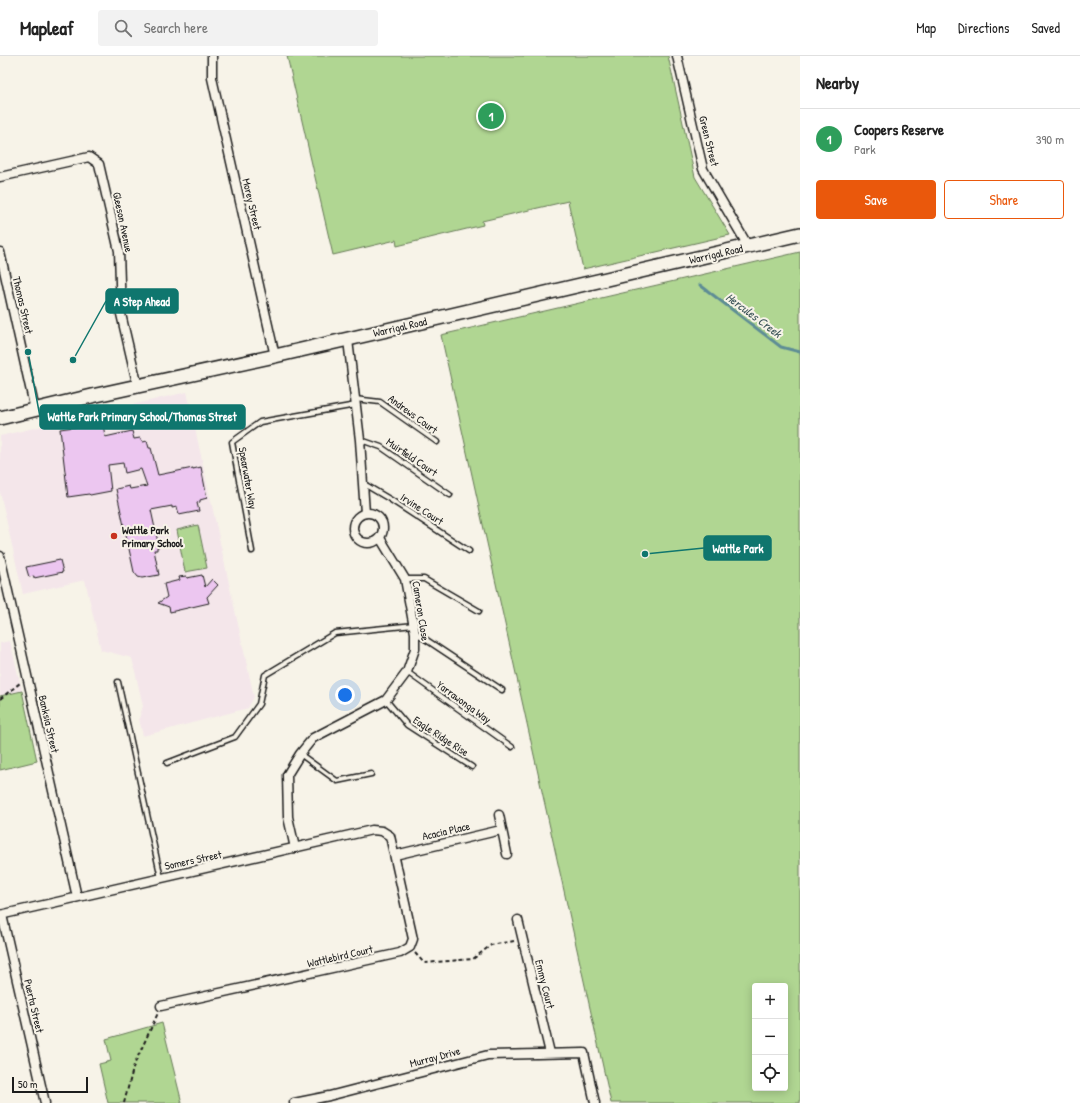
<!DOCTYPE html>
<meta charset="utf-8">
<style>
body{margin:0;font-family:"Patrick Hand",sans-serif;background:#f2f2f2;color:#222}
.controls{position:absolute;right:12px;bottom:12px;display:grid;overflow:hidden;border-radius:4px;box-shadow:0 2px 10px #0003}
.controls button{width:36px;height:36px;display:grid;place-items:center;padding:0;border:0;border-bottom:1px solid #e0e0e0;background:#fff;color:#222;font:20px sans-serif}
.scale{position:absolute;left:12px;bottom:10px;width:76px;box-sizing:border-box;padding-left:4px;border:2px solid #1c1c1c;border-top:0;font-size:11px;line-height:14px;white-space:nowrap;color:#1c1c1c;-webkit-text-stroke:3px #f7f3e8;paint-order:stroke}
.you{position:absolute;left:345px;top:639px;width:14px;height:14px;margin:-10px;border:3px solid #fff;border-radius:50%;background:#1a73e8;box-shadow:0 0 0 6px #1a73e833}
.badge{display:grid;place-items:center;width:26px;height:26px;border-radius:50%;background:#ea580c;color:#fff;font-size:13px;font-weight:700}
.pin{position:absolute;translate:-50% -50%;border:2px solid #fff;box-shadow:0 1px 4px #0006}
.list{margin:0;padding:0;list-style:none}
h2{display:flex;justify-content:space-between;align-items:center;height:52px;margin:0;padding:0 16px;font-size:17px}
h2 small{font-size:13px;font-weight:400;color:#767676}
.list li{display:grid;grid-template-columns:26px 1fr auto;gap:12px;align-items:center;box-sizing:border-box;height:60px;padding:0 16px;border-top:1px solid #e0e0e0}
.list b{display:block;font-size:15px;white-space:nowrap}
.list p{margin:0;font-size:13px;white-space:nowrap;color:#767676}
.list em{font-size:13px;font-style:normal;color:#767676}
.actions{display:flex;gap:8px;padding:12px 16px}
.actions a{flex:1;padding:9px 0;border:1px solid #ea580c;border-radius:4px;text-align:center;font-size:14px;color:#ea580c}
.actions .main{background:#ea580c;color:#fff}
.icon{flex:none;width:22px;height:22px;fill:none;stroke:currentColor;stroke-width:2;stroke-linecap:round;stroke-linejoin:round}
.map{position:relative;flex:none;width:800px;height:1047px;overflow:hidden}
header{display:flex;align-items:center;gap:24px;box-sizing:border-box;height:56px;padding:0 20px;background:#fff;border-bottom:1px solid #e0e0e0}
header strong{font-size:19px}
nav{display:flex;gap:22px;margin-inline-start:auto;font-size:14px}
.search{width:280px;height:36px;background:#f2f2f2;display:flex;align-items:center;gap:10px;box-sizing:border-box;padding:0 14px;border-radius:4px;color:#767676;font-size:15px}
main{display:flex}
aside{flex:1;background:#fff}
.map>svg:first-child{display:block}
.built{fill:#f4e6ea}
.green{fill:#b0d692;stroke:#667957;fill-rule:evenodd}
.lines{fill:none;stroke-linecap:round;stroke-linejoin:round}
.stream{stroke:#5d8c95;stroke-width:3}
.building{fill:#ecc6f0;stroke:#1c1c1c}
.lane-casing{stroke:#1c1c1c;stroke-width:7}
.street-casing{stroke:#1c1c1c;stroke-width:11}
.primary-casing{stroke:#1c1c1c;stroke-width:16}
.path{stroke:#1c1c1c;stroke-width:2;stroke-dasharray:4 3;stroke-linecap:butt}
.lane{stroke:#f7f3e8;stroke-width:4}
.street{stroke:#f7f3e8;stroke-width:8}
.primary{stroke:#f7f3e8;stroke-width:13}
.poi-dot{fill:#c8321e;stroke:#f7f3e8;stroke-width:1.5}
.labels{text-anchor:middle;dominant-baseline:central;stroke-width:4;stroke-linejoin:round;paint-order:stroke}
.street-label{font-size:11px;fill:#1c1c1c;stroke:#f7f3e8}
.poi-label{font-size:11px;font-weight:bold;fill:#1c1c1c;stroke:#f7f3e8;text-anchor:start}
.water-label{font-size:12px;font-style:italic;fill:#3c5459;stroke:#f7f3e8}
.leader{fill:none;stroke:#0f766e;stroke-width:1.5}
.callout-dot{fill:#0f766e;stroke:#f7f3e8;stroke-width:1.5}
.callout{fill:#0f766e;stroke:#0f766e;stroke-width:1.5}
.callout-label{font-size:12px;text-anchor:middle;font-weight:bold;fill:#fff}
</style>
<header>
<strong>Mapleaf</strong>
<div class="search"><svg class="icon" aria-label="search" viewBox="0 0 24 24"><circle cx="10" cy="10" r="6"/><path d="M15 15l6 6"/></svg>Search here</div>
<nav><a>Map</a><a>Directions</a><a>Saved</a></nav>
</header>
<main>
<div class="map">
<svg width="800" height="1047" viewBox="0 0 800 1047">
<rect width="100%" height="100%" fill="#f7f3e8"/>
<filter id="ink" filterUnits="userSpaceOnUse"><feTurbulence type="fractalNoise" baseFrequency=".025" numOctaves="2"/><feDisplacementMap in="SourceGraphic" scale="8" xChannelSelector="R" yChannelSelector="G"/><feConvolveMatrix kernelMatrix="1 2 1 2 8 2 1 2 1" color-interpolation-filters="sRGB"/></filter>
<g filter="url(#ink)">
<!-- built -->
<g class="built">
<polygon points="187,336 254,641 248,652 143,680 139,663 143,650 132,602 101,594 85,524 23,538 0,436 0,380"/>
<polygon points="10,585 22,635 0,640 0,587"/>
</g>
<!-- green -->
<g class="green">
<polygon points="287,0 668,0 695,121 730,179 583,213 568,145 482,165 483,169 397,190 396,184 333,199"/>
<path d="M800,196v851h-189l-170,-768zM755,930h30v102h-30z"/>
<polygon points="198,469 207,512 185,516 177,474"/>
<polygon points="22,635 37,705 0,714 0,640"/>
<polygon points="162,967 182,1047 108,1047 99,1008 111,1005 106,983"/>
</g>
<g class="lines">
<!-- stream -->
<polyline class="stream" points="700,229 781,291 800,296"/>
</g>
<!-- building -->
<g class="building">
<polygon points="103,367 105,381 132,375 134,383 140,382 143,386 147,385 149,392 151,392 158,419 193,412 193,413 201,411 207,442 200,444 200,446 197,447 199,455 179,459 177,451 172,452 172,450 151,454 159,491 157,491 157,494 154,494 159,519 142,522 138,521 134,516 116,433 129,430 130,433 147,430 141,413 125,417 123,407 108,409 111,435 90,439 89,438 68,441 60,373"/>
<polygon points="60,504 63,516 34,522 34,520 29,521 26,511"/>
<polygon points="202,519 205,531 212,523 218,529 207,541 209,547 170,556 169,551 158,547 167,541 164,528 180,524 179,521 186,520 187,522"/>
</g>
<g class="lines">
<defs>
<g id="lane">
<polyline points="355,343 380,346 437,386"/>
<polyline points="361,384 381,391 450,439"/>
<polyline points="364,428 391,444 469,495"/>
<polyline points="252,495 232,386 260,366 356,349"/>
<polyline points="405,523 424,523 479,555"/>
<polyline points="416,577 502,634"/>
<polyline points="407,616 512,691"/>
<polyline points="118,626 161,822"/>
<polyline points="386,644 407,669 472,711"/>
<polyline points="300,698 337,725 371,718"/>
<polyline points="167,707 235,681 259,648 265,619 335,577 414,569"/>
</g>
<g id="street">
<polyline points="212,0 212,22 275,300"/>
<polyline points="677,0 703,113 748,190"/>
<polyline points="0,121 89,101 99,108 119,195 121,258 138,331"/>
<polyline points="0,196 35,354"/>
<polyline points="348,284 360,384 365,457"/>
<circle cx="368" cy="472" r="15"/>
<polyline points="0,500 77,841"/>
<polyline points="499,759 507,798"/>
<polyline points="295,792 288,761 287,719 300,698 313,682 386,644 407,616 415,593 415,577 405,523 380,482"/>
<polyline points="395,799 501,774"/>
<polyline points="0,859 372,774 382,775 390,780 413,883 410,891 400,897 161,950"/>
<polyline points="2,859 45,1047"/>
<polyline points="518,864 550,997"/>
<polyline points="294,1047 329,1040 488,999 584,997 595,1047"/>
</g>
<polyline id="primary" points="0,362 92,340 275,300 800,178"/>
</defs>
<!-- lane casing -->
<use href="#lane" class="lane-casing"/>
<!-- street casing -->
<use href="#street" class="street-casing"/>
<!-- primary casing -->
<use href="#primary" class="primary-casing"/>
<!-- path -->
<g class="path">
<polyline points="0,643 20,627"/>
<polyline points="415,897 424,907 473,903 491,889 514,885"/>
<polyline points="124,1047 134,1009 158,957"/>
</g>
<!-- lane -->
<use href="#lane" class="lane"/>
<!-- street -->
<use href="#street" class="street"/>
<!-- primary -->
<use href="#primary" class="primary"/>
</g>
</g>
<!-- markers -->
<circle class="poi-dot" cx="114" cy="480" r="4"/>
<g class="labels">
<!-- street labels -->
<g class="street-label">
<text transform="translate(709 85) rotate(76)">Green Street</text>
<text transform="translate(252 148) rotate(77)">Morey Street</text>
<text transform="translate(123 166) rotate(78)">Gleeson Avenue</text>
<text transform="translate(716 198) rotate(-13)">Warrigal Road</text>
<text transform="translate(23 249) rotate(77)">Thomas Street</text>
<text transform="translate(400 271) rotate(-13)">Warrigal Road</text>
<text transform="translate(413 358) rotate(36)">Andrews Court</text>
<text transform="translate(412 401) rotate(34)">Muirfield Court</text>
<text transform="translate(248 422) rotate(80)">Spearwater Way</text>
<text transform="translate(422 453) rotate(33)">Irvine Court</text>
<text transform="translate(421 555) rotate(81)">Cameron Close</text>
<text transform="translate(464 646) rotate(36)">Yarrawonga Way</text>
<text transform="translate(49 668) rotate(77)">Banksia Street</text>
<text transform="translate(441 680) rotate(33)">Eagle Ridge Rise</text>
<text transform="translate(446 775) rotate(-13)">Acacia Place</text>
<text transform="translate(193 804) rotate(-12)">Somers Street</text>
<text transform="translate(340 900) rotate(-13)">Wattlebird Court</text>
<text transform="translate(545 928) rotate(76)">Emmy Court</text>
<text transform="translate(34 950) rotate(77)">Puerta Street</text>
<text transform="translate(435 1001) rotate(-15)">Murray Drive</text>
</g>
<!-- poi labels -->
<g class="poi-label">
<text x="122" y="474">Wattle Park<tspan x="122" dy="13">Primary School</tspan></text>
</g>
<!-- water labels -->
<g class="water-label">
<text transform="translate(754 259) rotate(37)">Hercules Creek</text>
</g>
</g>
<!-- callouts -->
<path class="leader" d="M73 304L106 245M28 296L40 361M645 498L704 492"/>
<g class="callout-dot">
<circle cx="73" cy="304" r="4"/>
<circle cx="28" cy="296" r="4"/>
<circle cx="645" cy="498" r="4"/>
</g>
<g class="callout">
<rect x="106" y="233" width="72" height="24" rx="4"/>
<rect x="40" y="349" width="205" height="24" rx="4"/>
<rect x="704" y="480" width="67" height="24" rx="4"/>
</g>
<g class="callout-label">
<text x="142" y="250">A Step Ahead</text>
<text x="142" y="365">Wattle Park Primary School/Thomas Street</text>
<text x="738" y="497">Wattle Park</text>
</g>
</svg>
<div class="controls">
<button>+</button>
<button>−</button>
<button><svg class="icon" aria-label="locate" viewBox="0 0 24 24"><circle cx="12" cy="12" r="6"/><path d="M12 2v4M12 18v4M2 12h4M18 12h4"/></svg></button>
</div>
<div class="scale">50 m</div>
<div class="you"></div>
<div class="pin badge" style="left:491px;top:60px;background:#2e9e5b">1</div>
</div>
<aside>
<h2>Nearby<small></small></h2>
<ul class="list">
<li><span class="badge" style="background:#2e9e5b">1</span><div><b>Coopers Reserve</b><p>Park</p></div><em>390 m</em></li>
</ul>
<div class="actions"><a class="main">Save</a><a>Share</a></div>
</aside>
</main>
